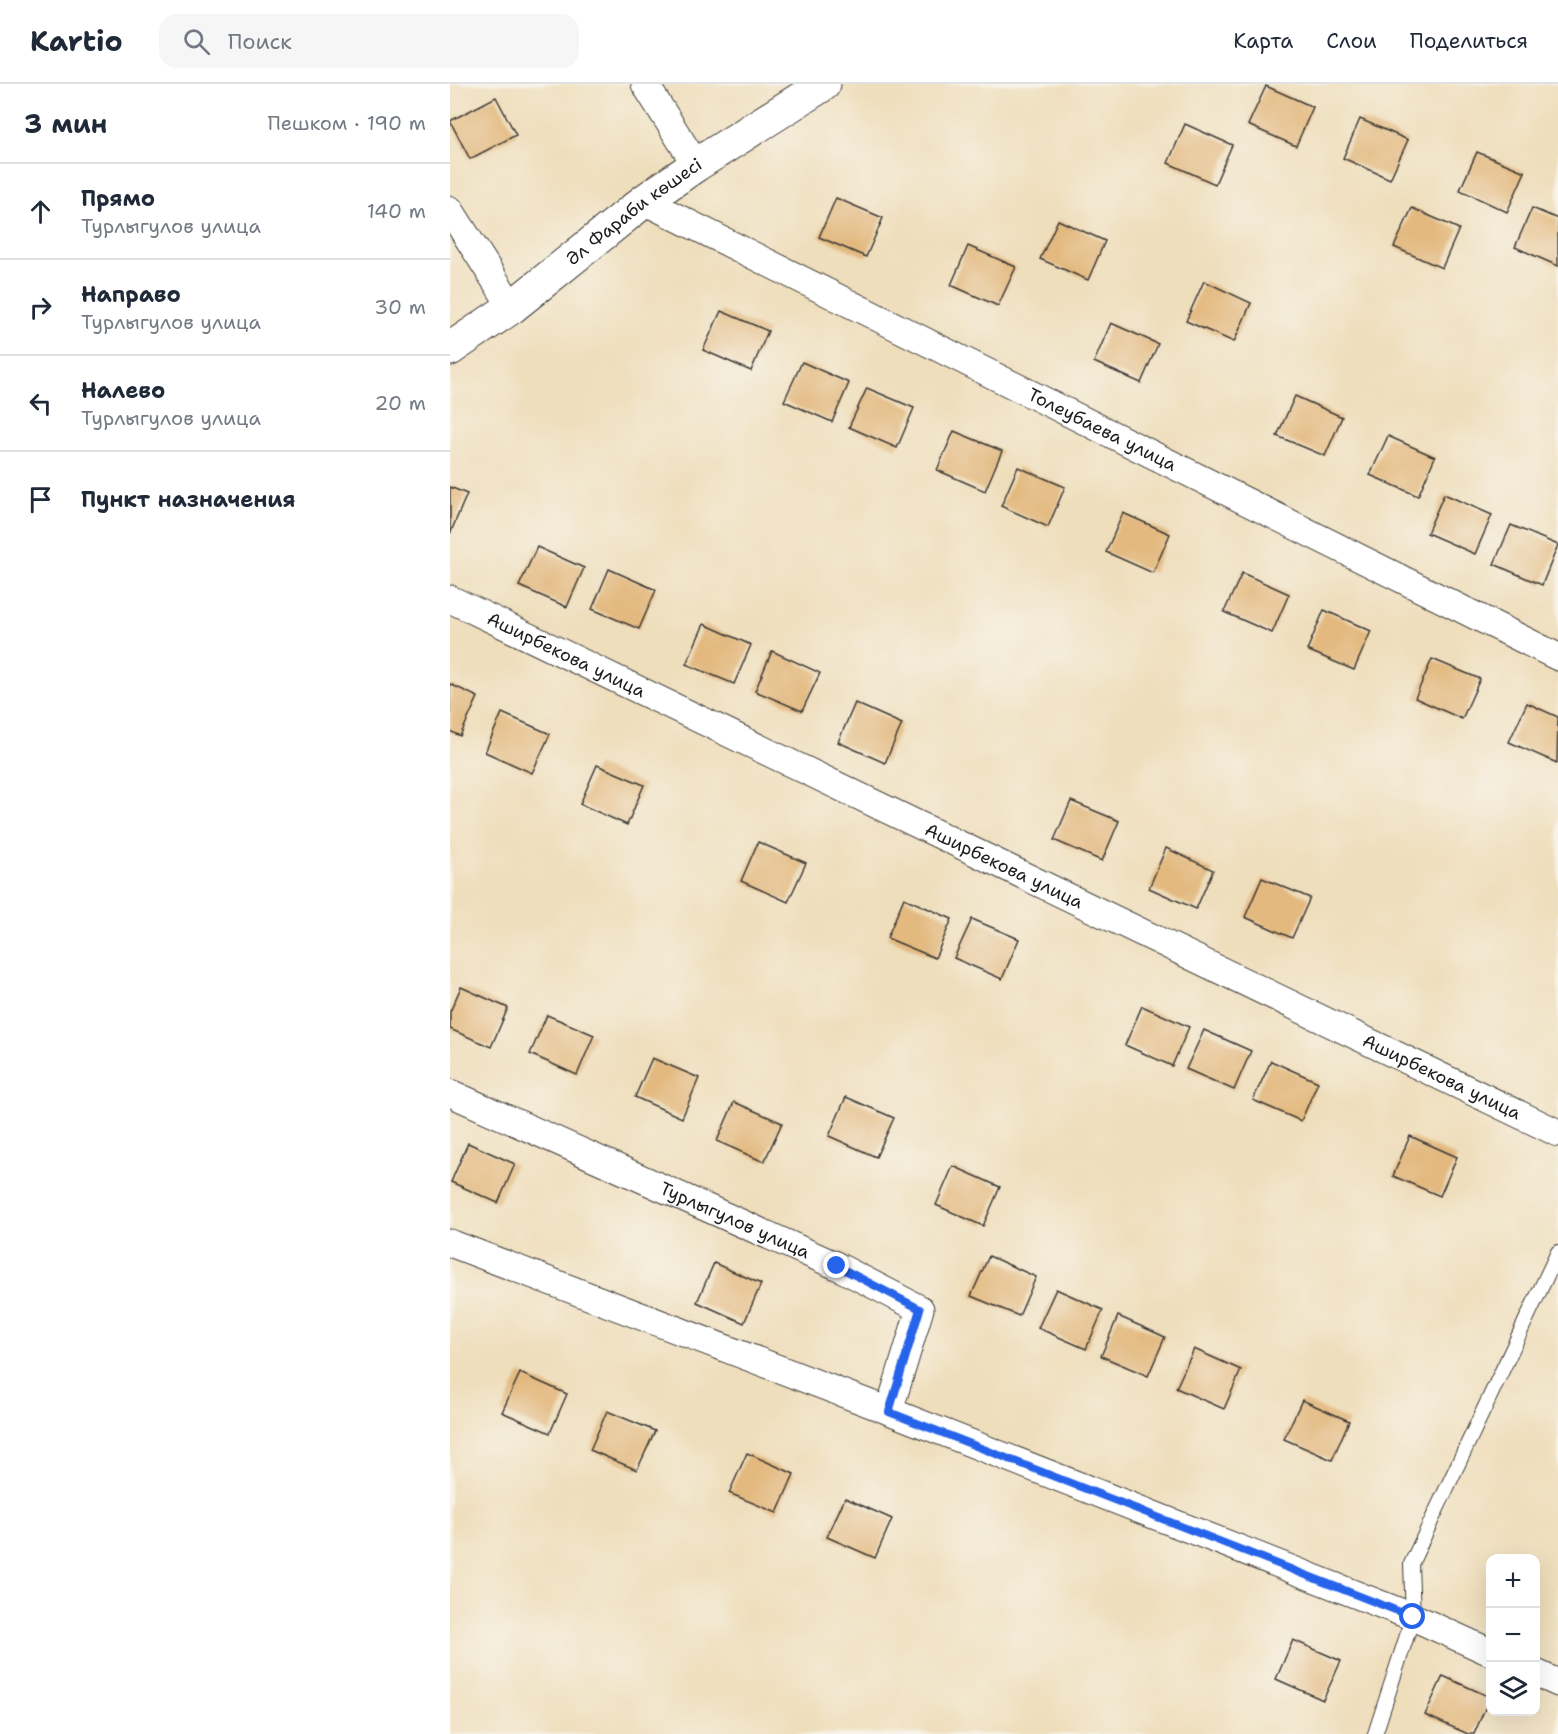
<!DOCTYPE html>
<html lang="ru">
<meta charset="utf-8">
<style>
body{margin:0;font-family:"Shantell Sans",sans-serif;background:#f6f6f7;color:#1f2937}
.controls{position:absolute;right:18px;bottom:18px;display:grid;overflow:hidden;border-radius:12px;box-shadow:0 6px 24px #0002}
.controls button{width:54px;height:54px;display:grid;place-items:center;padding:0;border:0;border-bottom:2px solid #e0e1e3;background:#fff;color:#1f2937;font:30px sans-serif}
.stop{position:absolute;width:18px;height:18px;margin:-14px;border:4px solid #2563eb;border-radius:50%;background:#fff}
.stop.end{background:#2563eb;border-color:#fff;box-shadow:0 2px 6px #0008}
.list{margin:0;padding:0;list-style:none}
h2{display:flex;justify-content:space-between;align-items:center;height:78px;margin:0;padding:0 24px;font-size:26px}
h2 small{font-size:20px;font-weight:400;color:#747a83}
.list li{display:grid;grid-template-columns:39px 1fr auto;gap:18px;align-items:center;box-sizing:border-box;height:96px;padding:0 24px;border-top:2px solid #e0e1e3}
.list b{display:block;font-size:22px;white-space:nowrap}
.list p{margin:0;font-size:20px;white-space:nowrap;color:#747a83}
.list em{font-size:20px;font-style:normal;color:#747a83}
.icon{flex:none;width:33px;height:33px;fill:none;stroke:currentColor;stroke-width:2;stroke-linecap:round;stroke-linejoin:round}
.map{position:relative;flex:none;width:1108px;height:1650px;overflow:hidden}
header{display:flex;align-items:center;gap:36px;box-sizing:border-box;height:84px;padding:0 30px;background:#fff;border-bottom:2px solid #e0e1e3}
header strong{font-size:28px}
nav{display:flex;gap:33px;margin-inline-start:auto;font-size:21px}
.search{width:420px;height:54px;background:#f6f6f7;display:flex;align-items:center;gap:15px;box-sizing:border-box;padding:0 21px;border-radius:18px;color:#747a83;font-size:22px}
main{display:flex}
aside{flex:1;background:#fff}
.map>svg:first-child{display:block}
.building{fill:#e3b980}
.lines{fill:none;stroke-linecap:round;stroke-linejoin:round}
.lane-casing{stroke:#3c3934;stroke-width:16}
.street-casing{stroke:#3c3934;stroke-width:29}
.secondary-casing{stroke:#3c3934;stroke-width:35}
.lane{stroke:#fff;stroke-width:14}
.street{stroke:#fff;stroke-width:27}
.secondary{stroke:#fff;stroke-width:33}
.route{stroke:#2563eb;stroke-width:8}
.labels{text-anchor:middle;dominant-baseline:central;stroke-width:4.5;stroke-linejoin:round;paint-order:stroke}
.street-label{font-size:18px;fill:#1c1c1c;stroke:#f7f3e8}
</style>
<header>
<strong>Kartio</strong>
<div class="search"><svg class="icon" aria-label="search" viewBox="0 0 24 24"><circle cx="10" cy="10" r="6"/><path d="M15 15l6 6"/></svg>Поиск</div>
<nav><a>Карта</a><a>Слои</a><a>Поделиться</a></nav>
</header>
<main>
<aside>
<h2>3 мин<small>Пешком · 190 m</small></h2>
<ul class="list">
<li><svg class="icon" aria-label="ahead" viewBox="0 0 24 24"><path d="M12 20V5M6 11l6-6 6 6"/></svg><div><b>Прямо</b><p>Турлыгулов улица</p></div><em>140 m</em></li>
<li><svg class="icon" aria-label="right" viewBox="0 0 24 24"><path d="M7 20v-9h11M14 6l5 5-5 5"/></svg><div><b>Направо</b><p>Турлыгулов улица</p></div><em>30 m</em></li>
<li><svg class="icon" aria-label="left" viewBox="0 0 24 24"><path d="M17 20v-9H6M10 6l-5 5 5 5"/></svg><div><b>Налево</b><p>Турлыгулов улица</p></div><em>20 m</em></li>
<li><svg class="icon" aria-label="arrive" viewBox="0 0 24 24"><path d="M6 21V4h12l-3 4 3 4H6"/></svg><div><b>Пункт назначения</b></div></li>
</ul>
</aside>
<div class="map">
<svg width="1108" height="1650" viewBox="0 0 1108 1650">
<rect width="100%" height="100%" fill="#f7f3e8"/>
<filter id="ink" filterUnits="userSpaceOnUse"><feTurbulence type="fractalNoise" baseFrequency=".0167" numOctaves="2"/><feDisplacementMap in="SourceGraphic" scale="12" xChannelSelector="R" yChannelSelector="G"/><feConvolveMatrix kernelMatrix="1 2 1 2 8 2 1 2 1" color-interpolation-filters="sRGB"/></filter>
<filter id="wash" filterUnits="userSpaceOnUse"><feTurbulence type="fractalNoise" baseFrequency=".008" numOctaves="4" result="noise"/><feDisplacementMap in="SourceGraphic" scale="24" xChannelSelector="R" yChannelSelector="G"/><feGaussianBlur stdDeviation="1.35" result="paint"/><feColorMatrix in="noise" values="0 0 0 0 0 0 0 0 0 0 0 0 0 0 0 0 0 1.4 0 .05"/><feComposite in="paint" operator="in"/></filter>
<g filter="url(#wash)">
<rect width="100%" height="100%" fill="#efdebc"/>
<g id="blocks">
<!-- building -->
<g class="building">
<polygon points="816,2 863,23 846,62 798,41"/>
<polygon points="46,13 66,51 20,75 0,37"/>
<polygon points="910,35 958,56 940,95 893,74"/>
<polygon points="735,40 782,61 765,100 718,79"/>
<polygon points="1027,68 1075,88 1057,128 1010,106"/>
<polygon points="386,114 433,134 416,173 369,153"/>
<polygon points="962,124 1009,145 992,184 944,163"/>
<polygon points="1082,124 1108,135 1108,182 1065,163"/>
<polygon points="608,136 655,157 638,196 590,175"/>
<polygon points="518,162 566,183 548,222 501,201"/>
<polygon points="754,197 801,219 784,258 736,237"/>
<polygon points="271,227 318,247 301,287 253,266"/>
<polygon points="661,239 708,260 691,299 644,278"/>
<polygon points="352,278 399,299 382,338 334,317"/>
<polygon points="417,304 464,324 447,364 399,343"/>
<polygon points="845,312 892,333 875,372 827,352"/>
<polygon points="504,347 552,367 535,407 487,386"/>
<polygon points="938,352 985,373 968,412 920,391"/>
<polygon points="568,383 615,403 598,443 551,422"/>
<polygon points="0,403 17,410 0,450"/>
<polygon points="994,410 1042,431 1025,470 977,449"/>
<polygon points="673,429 720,450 703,489 656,468"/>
<polygon points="1061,441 1108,461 1092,501 1044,480"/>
<polygon points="87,463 134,484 117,523 69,502"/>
<polygon points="159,485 206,506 189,545 142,525"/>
<polygon points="792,489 839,510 822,549 774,528"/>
<polygon points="874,526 921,547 904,586 857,566"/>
<polygon points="254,540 301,561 284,600 236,580"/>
<polygon points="322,567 370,589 352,627 305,607"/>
<polygon points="982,575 1030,595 1012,635 965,614"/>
<polygon points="0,600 28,613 10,652 0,647"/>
<polygon points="405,619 452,640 435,679 388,658"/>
<polygon points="1077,619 1108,633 1107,679 1059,658"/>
<polygon points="52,629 100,650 82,689 35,668"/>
<polygon points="147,681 194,701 177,741 130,720"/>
<polygon points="621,717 669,737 652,777 604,756"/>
<polygon points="308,758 356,779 338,818 291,797"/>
<polygon points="716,764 763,786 746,825 699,804"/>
<polygon points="812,794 860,814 842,854 795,833"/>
<polygon points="454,814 502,835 485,874 437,854"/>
<polygon points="522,835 569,855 552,895 504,874"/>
<polygon points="11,903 58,924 41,963 0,945 0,928"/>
<polygon points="692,922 739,943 722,982 675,961"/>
<polygon points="97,931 144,951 127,991 80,970"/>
<polygon points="754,946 801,967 784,1006 736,985"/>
<polygon points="202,974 249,994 232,1034 185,1013"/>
<polygon points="821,977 868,998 851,1037 803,1016"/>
<polygon points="396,1013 444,1034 426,1073 379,1052"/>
<polygon points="284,1018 332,1039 314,1078 267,1057"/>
<polygon points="960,1052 1007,1073 990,1112 943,1092"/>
<polygon points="18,1059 65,1080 48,1119 1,1098"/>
<polygon points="503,1082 550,1103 533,1142 486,1121"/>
<polygon points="539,1172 586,1193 569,1232 521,1212"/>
<polygon points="264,1179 311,1200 294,1239 247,1218"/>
<polygon points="606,1205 653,1226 636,1265 588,1244"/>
<polygon points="668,1232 715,1253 698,1292 651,1272"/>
<polygon points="744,1265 791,1286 774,1325 726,1304"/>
<polygon points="70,1289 117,1310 100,1349 52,1328"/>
<polygon points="852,1316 899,1337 882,1376 834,1355"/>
<polygon points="157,1327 205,1347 187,1386 140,1366"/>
<polygon points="297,1369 344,1390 327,1429 279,1409"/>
<polygon points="395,1414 442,1435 425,1474 377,1453"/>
<polygon points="843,1556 891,1577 873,1616 826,1595"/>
<polygon points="993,1592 1040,1613 1024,1650 1018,1650 975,1631"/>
</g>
</g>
</g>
<g filter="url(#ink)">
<use href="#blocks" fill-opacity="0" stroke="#3c3934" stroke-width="1.5"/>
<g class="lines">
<defs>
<polyline id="lane" points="925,1650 963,1533 961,1480 1108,1168"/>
<g id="street">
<polyline points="195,0 246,81"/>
<path id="s1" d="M194,117l914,456"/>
<polyline points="0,126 62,223"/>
<path id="s2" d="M0,515l1108,534"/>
<path id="s3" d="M0,1009l387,173 83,43 -31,102"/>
<polyline points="0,1159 439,1327 963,1533 1040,1568"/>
<polyline points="1086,1589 1108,1599"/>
</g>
<g id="secondary">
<path id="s4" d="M0,265l62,-42 132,-106 52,-36 128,-81"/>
</g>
</defs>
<!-- lane casing -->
<use href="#lane" class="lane-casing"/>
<!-- street casing -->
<use href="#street" class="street-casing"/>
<!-- secondary casing -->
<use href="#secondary" class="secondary-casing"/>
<!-- lane -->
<use href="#lane" class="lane"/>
<!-- street -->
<use href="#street" class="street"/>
<!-- secondary -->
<use href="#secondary" class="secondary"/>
</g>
</g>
<g class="lines" filter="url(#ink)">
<!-- route -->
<polyline class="route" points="387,1182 470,1225 439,1328 963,1533"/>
</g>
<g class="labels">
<!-- street labels -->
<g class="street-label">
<text stroke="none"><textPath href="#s4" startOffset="230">Әл Фараби көшесі</textPath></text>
<text stroke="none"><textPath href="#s1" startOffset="512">Толеубаева улица</textPath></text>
<text stroke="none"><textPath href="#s2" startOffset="129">Аширбекова улица</textPath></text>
<text stroke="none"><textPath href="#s2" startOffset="615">Аширбекова улица</textPath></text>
<text stroke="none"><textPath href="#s2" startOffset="1101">Аширбекова улица</textPath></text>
<text stroke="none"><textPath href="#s3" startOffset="312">Турлыгулов улица</textPath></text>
</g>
</g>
</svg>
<div class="controls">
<button>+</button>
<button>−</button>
<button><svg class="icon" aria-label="layers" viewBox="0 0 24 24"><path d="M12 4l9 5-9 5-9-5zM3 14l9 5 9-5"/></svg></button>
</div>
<div class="stop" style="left:963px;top:1533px"></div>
<div class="stop end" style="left:387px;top:1182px"></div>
</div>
</main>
